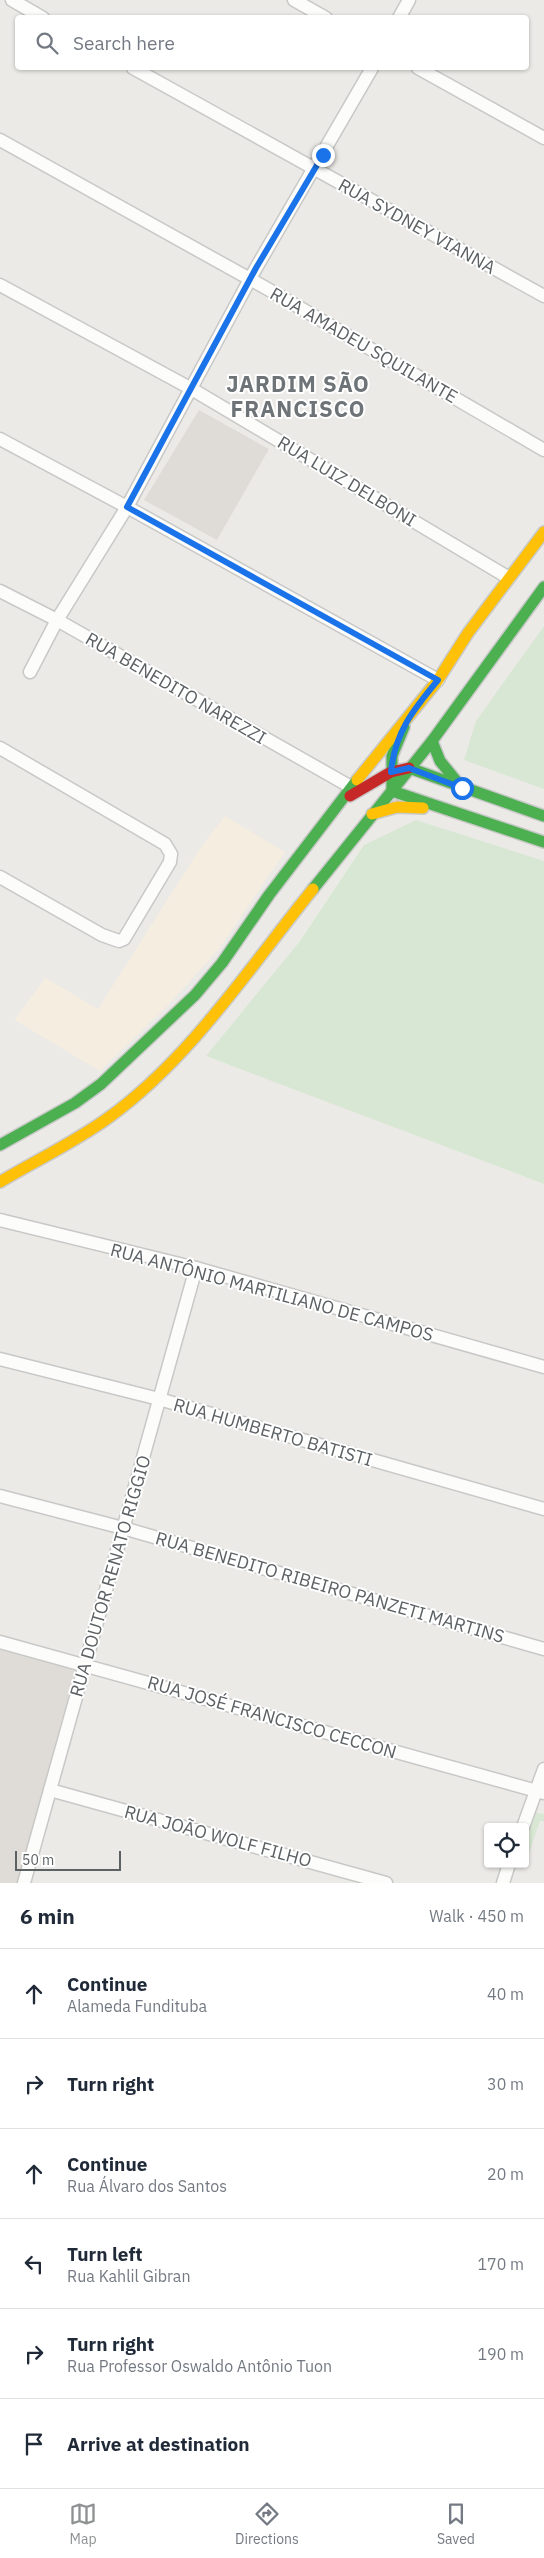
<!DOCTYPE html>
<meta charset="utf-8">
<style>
body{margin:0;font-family:"IBM Plex Sans",sans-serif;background:#f2f2f3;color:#1f2937}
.controls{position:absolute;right:15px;bottom:15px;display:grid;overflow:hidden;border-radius:5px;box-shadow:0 1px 4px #0004}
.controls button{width:45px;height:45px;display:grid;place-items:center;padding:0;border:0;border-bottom:1px solid #e0e1e3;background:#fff;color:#1f2937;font:25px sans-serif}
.scale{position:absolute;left:15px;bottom:12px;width:106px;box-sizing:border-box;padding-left:5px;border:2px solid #5c6164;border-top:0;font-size:14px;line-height:18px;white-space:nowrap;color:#5c6164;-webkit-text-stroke:4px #fff;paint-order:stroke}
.stop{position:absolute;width:15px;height:15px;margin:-11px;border:4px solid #1a73e8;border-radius:50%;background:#fff}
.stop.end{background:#1a73e8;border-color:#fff;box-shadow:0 1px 5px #0008}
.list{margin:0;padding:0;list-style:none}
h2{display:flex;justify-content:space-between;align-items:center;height:65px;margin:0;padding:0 20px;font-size:21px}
h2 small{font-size:16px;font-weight:400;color:#747a83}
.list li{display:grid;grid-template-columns:32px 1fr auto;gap:15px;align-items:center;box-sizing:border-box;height:90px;padding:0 20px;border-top:1px solid #e0e1e3}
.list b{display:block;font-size:19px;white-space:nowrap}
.list p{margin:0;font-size:16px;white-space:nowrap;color:#747a83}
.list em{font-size:16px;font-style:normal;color:#747a83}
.icon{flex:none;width:28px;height:28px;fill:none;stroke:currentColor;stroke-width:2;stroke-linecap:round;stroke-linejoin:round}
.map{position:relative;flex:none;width:544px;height:1883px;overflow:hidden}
.search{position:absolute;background:#fff;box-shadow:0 1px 4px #0004;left:15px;right:15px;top:15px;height:55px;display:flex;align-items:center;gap:12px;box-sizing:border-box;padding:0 18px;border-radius:5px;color:#747a83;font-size:19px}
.sheet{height:605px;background:#fff}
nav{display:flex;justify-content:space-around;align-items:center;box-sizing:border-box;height:70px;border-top:1px solid #e0e1e3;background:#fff;font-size:14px;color:#747a83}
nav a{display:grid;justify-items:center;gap:2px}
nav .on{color:#8e9192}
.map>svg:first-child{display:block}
.commercial{fill:#f5ede0}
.education{fill:#dfdcd7}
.green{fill:#d8e7d3}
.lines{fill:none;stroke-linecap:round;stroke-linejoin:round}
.street-casing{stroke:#c8c8c7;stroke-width:15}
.fast-casing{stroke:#c8c9c8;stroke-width:14}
.slow-casing{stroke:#c8c9c8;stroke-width:14}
.jam-casing{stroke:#c8c9c8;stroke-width:14}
.street{stroke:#fcfcfb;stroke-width:12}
.fast{stroke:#4caf50;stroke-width:11}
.slow{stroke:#ffc107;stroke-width:11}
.jam{stroke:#c62828;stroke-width:11}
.route{stroke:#1a73e8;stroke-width:6}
.labels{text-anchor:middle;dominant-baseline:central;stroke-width:4;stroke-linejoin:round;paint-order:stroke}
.street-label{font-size:18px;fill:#5c6164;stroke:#fff}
.district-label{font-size:22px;font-weight:bold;letter-spacing:1px;fill:#6d7376;stroke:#fff}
</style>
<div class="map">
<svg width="544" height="1883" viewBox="0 0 544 1883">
<rect width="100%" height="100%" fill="#eceae7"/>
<!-- commercial -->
<polygon class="commercial" points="225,816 285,852 218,950 168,1005 100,1071 15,1020 45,978 98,1009 201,847"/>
<!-- education -->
<g class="education">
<polygon points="199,410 269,449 217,540 144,500"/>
<polygon points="0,1650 76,1669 17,1883 0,1883"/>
</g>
<!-- green -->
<g class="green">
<polygon points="544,626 544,789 464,760 476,721"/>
<polygon points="416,820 544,861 544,1184 206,1056 300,941 364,845"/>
<polygon points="533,1812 544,1814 544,1821 540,1821 524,1868 514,1865 525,1864 525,1834"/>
</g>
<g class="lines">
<defs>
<g id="street">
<polyline points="12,0 43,18"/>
<polyline points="294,0 326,18"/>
<polyline points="399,18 409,0"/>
<polyline points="133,68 544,296"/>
<polyline points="418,68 544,138"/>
<polyline points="0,140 266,288 544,450"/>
<polyline points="0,285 190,388 509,578"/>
<polyline points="0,439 127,507 438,680"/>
<polyline points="0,591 57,620 351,787"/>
<polyline points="30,672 57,620 127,507 256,268 372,68"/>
<polyline points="0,748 165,844 171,854 170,862 124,939 119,941 102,935 0,877"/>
<polyline points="0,1220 196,1268 544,1367"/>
<polyline points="0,1359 159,1399 544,1509"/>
<polyline points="0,1496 123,1528 544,1649"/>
<polyline points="0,1642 544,1793"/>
<polyline points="50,1790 386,1883"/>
<polyline points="523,1827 544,1769"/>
<polyline points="24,1883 196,1268"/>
<polyline points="503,1883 509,1864"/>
</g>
<g id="fast">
<polyline points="404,727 392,756 392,791 544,842"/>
<polyline points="432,741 440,761 462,788"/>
<polyline points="409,768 544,816"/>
<polyline points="313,889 432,741 544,587"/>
<polyline points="0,1145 75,1103 101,1084 195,995 222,963 269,895 357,780"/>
</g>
<g id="slow">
<polyline points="357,780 438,680 468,633 544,532"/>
<polyline points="372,814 397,807 423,808"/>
<path d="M0,1182c35,-21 75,-40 108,-64 82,-59 142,-151 205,-229"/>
</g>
<polyline id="jam" points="350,796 391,772 409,768"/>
</defs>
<!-- street casing -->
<use href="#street" class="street-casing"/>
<!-- fast casing -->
<use href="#fast" class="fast-casing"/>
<!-- slow casing -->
<use href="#slow" class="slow-casing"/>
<!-- jam casing -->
<use href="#jam" class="jam-casing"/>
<!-- street -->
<use href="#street" class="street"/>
<!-- fast -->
<use href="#fast" class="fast"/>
<!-- slow -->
<use href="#slow" class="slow"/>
<!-- jam -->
<use href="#jam" class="jam"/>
</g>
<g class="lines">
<!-- route -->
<path class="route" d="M323,155l-67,113 -129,239 311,173c-25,30 -43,52 -47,92l18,-4 53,20"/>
</g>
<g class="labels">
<!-- street labels -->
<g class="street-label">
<text transform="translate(417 226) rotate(29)">RUA SYDNEY VIANNA</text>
<text transform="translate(364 345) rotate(30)">RUA AMADEU SQUILANTE</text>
<text transform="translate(347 481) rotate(31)">RUA LUIZ DELBONI</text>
<text transform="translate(176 688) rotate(30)">RUA BENEDITO NAREZZI</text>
<text transform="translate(272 1292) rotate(15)">RUA ANTÔNIO MARTILIANO DE CAMPOS</text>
<text transform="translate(273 1432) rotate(16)">RUA HUMBERTO BATISTI</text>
<text transform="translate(110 1576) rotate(-74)">RUA DOUTOR RENATO RIGGIO</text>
<text transform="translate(330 1587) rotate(16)">RUA BENEDITO RIBEIRO PANZETI MARTINS</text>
<text transform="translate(272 1717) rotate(16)">RUA JOSÉ FRANCISCO CECCON</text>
<text transform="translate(218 1836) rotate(15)">RUA JOÃO WOLF FILHO</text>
</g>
<!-- district labels -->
<g class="district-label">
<text x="298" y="383">JARDIM SÃO<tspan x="298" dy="25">FRANCISCO</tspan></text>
</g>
</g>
</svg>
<div class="controls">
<button><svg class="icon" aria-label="locate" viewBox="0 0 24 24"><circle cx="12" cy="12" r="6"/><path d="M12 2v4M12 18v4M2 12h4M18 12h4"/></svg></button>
</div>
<div class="scale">50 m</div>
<div class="stop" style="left:462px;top:788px"></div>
<div class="stop end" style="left:323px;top:155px"></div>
<div class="search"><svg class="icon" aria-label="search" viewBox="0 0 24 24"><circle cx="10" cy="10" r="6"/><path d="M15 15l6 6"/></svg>Search here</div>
</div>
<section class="sheet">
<h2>6 min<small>Walk · 450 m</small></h2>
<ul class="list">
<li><svg class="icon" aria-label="ahead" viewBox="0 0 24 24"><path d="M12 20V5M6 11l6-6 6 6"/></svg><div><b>Continue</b><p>Alameda Fundituba</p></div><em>40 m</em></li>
<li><svg class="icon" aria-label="right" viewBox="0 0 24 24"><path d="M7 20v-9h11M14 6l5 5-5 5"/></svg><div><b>Turn right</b></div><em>30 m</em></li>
<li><svg class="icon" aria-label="ahead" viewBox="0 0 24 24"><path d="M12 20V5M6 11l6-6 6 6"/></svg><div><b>Continue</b><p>Rua Álvaro dos Santos</p></div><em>20 m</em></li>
<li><svg class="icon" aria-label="left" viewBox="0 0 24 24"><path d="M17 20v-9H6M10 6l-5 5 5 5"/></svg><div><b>Turn left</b><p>Rua Kahlil Gibran</p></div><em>170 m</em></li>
<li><svg class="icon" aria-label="right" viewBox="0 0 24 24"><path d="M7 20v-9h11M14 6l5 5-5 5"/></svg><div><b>Turn right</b><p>Rua Professor Oswaldo Antônio Tuon</p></div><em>190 m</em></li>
<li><svg class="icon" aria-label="arrive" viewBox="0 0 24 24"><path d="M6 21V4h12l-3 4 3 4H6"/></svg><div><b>Arrive at destination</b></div></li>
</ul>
</section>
<nav>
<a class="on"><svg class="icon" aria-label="map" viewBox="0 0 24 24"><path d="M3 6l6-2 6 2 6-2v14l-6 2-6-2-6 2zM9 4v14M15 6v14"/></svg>Map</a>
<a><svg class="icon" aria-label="directions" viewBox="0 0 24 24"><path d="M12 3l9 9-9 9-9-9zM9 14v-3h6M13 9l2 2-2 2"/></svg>Directions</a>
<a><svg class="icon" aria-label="saved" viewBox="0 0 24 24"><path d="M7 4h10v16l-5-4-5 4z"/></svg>Saved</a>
</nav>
